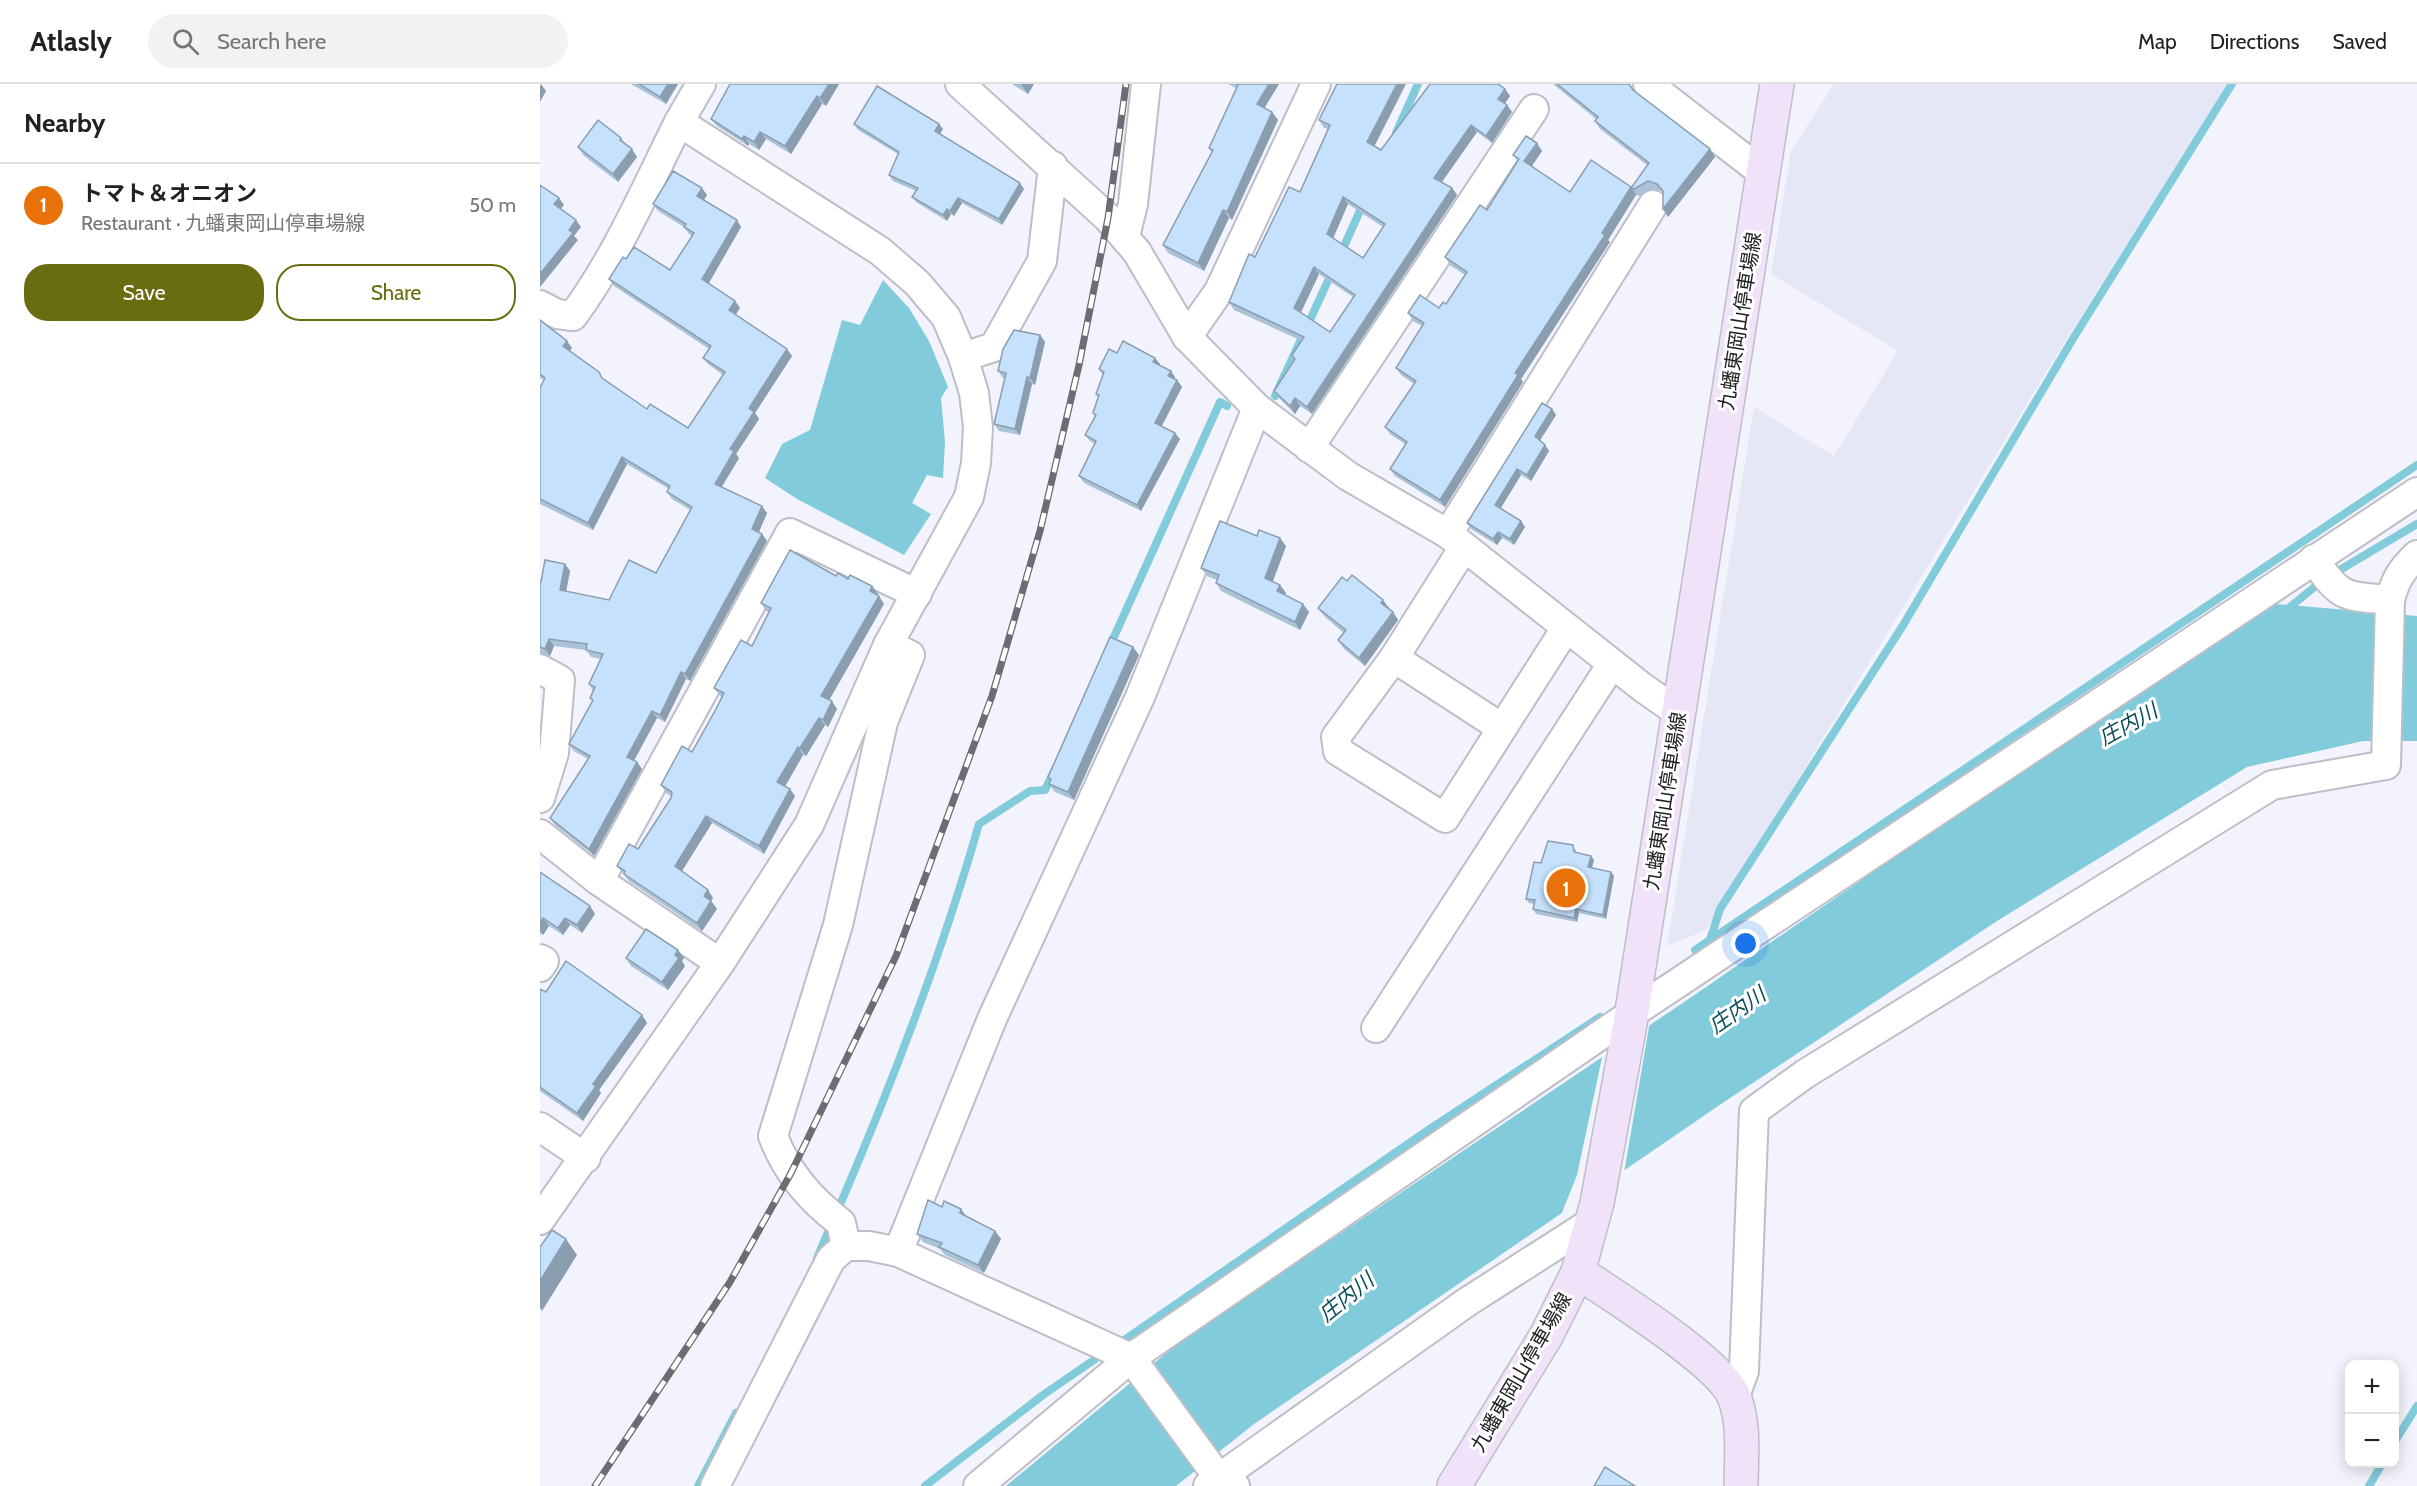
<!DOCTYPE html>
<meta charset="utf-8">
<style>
body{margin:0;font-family:Cabin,"Noto Sans JP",sans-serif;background:#f2f2f2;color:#222}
.controls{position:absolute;right:18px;bottom:18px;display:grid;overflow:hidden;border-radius:12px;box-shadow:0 3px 15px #0003}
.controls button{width:54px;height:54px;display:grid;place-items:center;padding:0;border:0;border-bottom:2px solid #e0e0e0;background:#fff;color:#222;font:30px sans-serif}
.you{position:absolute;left:1206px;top:860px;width:21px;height:21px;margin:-15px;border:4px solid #fff;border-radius:50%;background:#1a73e8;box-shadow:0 0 0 9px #1a73e833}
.badge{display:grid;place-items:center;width:39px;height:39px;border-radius:50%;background:#696d10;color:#fff;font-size:20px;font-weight:700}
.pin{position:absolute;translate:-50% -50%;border:3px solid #fff;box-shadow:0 2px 6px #0006}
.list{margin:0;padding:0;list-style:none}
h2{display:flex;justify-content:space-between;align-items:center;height:78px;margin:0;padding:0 24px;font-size:26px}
h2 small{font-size:20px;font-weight:400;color:#767676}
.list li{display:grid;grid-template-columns:39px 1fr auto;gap:18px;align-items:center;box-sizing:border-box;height:84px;padding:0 24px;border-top:2px solid #e0e0e0}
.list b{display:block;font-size:22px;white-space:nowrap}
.list p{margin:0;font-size:20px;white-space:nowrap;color:#767676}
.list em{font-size:20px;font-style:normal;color:#767676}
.actions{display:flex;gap:12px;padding:18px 24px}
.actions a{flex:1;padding:14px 0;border:2px solid #696d10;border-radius:24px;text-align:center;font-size:21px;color:#696d10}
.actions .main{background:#696d10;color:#fff}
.icon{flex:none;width:33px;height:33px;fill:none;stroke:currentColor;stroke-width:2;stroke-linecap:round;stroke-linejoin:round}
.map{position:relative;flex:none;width:1877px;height:1402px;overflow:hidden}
header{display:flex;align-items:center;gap:36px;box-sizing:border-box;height:84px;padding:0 30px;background:#fff;border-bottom:2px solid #e0e0e0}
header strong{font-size:28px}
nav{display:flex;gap:33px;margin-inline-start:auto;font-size:21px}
.search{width:420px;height:54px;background:#f2f2f2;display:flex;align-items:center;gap:15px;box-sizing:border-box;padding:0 21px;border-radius:33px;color:#767676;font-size:22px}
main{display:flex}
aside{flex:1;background:#fff}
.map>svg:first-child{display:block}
.built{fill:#e5e7f7}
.water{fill:#82cbdb}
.pier{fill:#f2f3fc}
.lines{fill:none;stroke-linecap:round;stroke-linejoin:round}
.stream{stroke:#82cbdb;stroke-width:8}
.street-casing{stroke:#bdbec6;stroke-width:32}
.secondary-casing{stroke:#bdbec6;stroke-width:36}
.street{stroke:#fff;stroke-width:28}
.secondary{stroke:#f0e2f8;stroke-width:33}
.rail-casing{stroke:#6c6c71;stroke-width:7}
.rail{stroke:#fff;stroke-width:4.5;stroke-dasharray:14;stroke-linecap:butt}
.wall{fill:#aac2d8;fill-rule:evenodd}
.shaded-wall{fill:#8b9eb0}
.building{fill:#c6e1fb;stroke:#8b9eb0;stroke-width:1.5;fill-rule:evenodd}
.labels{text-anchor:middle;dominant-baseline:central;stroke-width:6;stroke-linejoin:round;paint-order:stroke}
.street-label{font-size:20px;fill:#202023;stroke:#fff}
.water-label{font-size:21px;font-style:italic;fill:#094c58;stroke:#fff}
</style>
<header>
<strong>Atlasly</strong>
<div class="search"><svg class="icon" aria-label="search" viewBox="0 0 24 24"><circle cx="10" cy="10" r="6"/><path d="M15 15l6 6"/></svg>Search here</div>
<nav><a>Map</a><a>Directions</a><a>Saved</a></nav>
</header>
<main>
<aside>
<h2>Nearby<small></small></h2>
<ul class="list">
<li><span class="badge" style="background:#e8710a">1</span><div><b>トマト＆オニオン</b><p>Restaurant · 九蟠東岡山停車場線</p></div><em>50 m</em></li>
</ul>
<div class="actions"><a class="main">Save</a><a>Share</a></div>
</aside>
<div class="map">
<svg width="1877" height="1402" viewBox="0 0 1877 1402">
<rect width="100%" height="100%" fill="#f2f3fc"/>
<!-- built -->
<polygon class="built" points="1294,0 1688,0 1529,251 1166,846 1127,862 1214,323 1294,372 1358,267 1231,190 1251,67"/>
<!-- water -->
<g class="water">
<polygon points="343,196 369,224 389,257 408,303 401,314 405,358 403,394 387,391 372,419 391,430 364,471 257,415 225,394 242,360 270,346 302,236 320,241"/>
<polygon points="1724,519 1877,532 1877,657 1823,657 1707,683 1457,837 1181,1020 714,1340 636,1402 466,1402 642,1256 1153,912"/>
</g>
<!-- pier -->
<polygon class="pier" points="1110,937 1084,1089 1021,1131 1037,1091 1063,969"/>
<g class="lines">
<!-- stream -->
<g class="stream">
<polyline points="856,49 878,0"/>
<polyline points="801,169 823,120"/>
<polyline points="735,312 792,188"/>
<polyline points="1793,490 1877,440"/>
<polyline points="1745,527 1782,497"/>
<polyline points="569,564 680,318 687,322"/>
<polyline points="1170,856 1180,825 1362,543 1534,253 1692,0"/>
<polyline points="1155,866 1877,381"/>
<path d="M297,1128c55,-128 104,-255 142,-388l51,-33 15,-1 9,-19"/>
<polyline points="277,1174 292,1139"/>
<polyline points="577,1261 888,1046 1060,933"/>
<polyline points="1854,1359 1877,1322"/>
<polyline points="158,1402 196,1329"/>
<polyline points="385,1402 503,1311 564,1269"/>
<polyline points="1829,1402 1842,1380"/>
</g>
<defs>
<g id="street">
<path d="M161,0l-22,38 201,129 37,32 29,34 17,40 11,36 4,34 -2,36 -7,34 -81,148 22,10 -27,67 -45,203 -65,211c14,37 37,63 68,87l5,23"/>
<polyline points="420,0 568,134 597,168 647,253 717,324 808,392 908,450 1102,603 1139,629"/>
<polyline points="1108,0 1223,89"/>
<polyline points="585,153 593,120 606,0"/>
<path d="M0,221l17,9 16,2c44,-60 73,-128 106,-194"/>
<polyline points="647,253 679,207 776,0"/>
<polyline points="423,273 454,263 502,177 513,82"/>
<polyline points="769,364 994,25"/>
<polyline points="908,450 1113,121"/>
<polyline points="924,463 854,574 796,653 798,667 905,734 1026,544"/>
<path d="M1774,475c26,40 31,37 76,41"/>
<polyline points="854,574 962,644"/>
<polyline points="0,585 20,596 14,669 0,714"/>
<polyline points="0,750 59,797"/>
<polyline points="0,875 4,877 0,883"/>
<polyline points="180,879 59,797 250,449 377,510"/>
<polyline points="836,944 1072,580"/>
<polyline points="0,1043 46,1074"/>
<polyline points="0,1136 180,879 269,741 348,561"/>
<polyline points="358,1168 591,1274 678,1393 695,1402"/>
<path d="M1195,1312l9,-25 10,-260 51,-37 467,-289 114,-20 4,-165c5,-20 12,-31 27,-45"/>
<polyline points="175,1402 291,1175 306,1162 329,1162 358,1168 452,935 600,613 717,324"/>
<polyline points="438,1402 591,1274 1091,930 1877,408"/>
<polyline points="668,1402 927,1218 1052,1138"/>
</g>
<g id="secondary">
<path d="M1038,1188c34,23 146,92 157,127 10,28 6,58 6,87"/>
<polyline points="914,1402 1006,1252 1038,1188 1057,1119 1090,940 1237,0"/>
</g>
</defs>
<!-- street casing -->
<use href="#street" class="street-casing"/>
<!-- secondary casing -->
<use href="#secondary" class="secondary-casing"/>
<!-- street -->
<use href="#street" class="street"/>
<!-- secondary -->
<use href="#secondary" class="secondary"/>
<defs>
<polyline id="rail" points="55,1402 190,1198 251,1089 356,872 452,612 500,447 539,281 568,134 586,0"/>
</defs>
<!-- rail casing -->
<use href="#rail" class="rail-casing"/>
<!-- rail -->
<use href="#rail" class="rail"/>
</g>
<!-- wall -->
<g class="wall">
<polygon points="91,0 138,0 126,20"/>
<polygon points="299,0 286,22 282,20 251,70 226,55 219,66 209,60 208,62 177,42 171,35"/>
<polygon points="472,0 494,0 488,10"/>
<polygon points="688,0 739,0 724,24 732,28 738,36 692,136 689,134 664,187 628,169 623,161 672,69 669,64 696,4"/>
<polygon points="1013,0 1090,0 1094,7 1175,73 1128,133 1122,107 1113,105 1099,112 1096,111 1068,156 1070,158 981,295 983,298 905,423 855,392 850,385 865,360 850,350 845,343 874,300 861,291 856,284 882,242 873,237 868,229 899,224 906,220 925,191 910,181 905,173 947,126 978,78 973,71 1002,67 991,82 1030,108 1092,103 1107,81 1060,45 1055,37 1056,35"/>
<path d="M965,5l5,7 -5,7 2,2 5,7 -20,31 -15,-11 -35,50 10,6 5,7 -145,219 -12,-8 -5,8 -16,-16 -5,-7 21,-32 7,-18 -68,-31 -5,-8 26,-45 45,-65 28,-63 -4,-1 -5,-8 55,26 7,4zM808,120l35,23 -20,31 -30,-20zM779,190l34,23 -23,35 -29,-19z"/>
<polygon points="314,40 403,45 400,50 484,105 462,141 422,119 414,132 411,130 407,137 376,118 372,113 376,107 353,97 349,91 358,70 318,46"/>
<polygon points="81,54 97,73 78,98 43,71 38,63"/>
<polygon points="167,111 164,116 201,143 169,199 195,217 200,224 195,231 252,272 215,329 219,335 196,370 199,374 182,403 227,429 219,448 222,450 227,457 150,597 146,595 125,638 117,634 94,677 97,678 102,685 54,772 15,741 10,734 48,675 34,667 29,660 52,617 50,614 53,607 49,600 61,575 51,573 46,566 14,562 10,572 0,569 0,498 25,480 30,487 26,507 69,516 116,489 150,426 132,415 127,408 129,405 87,380 53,446 0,420 0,304 4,296 0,294 0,236 32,264 30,267 63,294 107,325 148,344 183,291 168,280 163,274 169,265 74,202 69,195 86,175 130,186 152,152 149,150 144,143 118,127 113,120"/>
<polygon points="500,251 505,258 495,301 492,300 480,351 459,347 454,340 465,294 463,294 458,287"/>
<polygon points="577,269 615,274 620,280 620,281 635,293 634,295 637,296 642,303 622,342 640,355 601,427 544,399 539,392 555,360 550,357 545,351 555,333 553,329 558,314 556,310 563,292 559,285"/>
<polygon points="1012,325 1016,331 1000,356 1005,361 1009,367 991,397 981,391 960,425 981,437 985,443 974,461 962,454 957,461 931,445 927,439"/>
<polygon points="717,452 746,462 733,497 746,509 745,511 769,528 760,546 681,507 676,499 677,496 667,492 661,484"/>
<polygon points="296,492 308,495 338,510 337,511 344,520 289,616 297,625 288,643 285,641 266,672 263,671 245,702 255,712 224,770 172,739 142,787 168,806 173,814 171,817 177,825 162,847 89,797 77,782 98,765 131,714 131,712 126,709 121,701 152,668 176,625 182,613 180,612 174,604 212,562 229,528 226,527 221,519"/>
<polygon points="807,497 849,524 848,525 853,528 858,536 825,582 804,565 798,556 804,549 784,532 778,524"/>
<polygon points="593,563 599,571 534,716 515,708 509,700 510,697 508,693"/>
<polygon points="1036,765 1036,768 1054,776 1052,784 1074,792 1066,835 1039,829 1037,838 996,830 993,825 994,820 989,819 986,815 1001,779"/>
<polygon points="0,788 50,822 55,830 42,849 30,841 23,851 9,842 3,851 0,849"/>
<polygon points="138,866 144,874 142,877 145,882 128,906 91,882 86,874"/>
<polygon points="0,905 6,908 102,931 107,939 59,1006 61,1009 43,1037 0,1007"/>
<polygon points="402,1123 427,1133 455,1147 461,1155 444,1189 405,1171 400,1165 383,1158 377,1150"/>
</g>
<!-- shaded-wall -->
<g class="shaded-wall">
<polygon points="1,0 6,7 0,18 0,2"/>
<polygon points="128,0 138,0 126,20 120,13"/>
<polygon points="289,0 299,0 286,22 280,14"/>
<polygon points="481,0 494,0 488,10"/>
<polygon points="729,0 739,0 722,28 717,20"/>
<polygon points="857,0 866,0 833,65 827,58"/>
<polygon points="965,5 970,12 963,22 958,15"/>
<polygon points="277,12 282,20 251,70 245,62"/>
<polygon points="967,21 972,28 952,59 946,52"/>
<polygon points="732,28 738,36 692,136 687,128"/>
<polygon points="399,40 403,45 398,53 395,47"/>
<polygon points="931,41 937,48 899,102 894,94"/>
<polygon points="220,48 226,55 219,66 214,58"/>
<polygon points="204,52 209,60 208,62 202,55"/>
<polygon points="997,59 1002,67 990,85 984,77"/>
<polygon points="92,65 97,73 78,98 73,90"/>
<polygon points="1170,65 1175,73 1128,133 1123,125"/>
<polygon points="480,99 484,105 462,141 459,135"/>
<polygon points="1091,103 1096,111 1068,156 1070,158 981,295 983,298 905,423 900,416 975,289"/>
<polygon points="162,104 167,111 162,119 157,112"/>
<polygon points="912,104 917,111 772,330 767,323"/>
<polygon points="803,113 808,120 792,157 787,150"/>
<polygon points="19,114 24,121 19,127 14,120"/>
<polygon points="418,114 422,119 414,132 410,127"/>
<polygon points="407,125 411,130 407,137 403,131"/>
<polygon points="683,126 689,134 664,187 658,179"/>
<polygon points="36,136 41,143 34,152 38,156 0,203 0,190"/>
<polygon points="197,136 201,143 167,202 162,195"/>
<polygon points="774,183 779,190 759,232 754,224"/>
<polygon points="195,217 200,224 194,233 189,226"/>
<polygon points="500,251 505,258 495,301 490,294"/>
<polygon points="27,257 32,264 28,269 23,262"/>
<polygon points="247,265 252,272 215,329 219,335 196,370 199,374 179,407 175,400 190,365 209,324"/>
<polygon points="615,274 620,280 618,285 613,278"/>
<polygon points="631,287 635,293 633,298 628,292"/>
<polygon points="487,293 492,300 480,351 475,345"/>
<polygon points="637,296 642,303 620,345 615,339"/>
<polygon points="755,314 760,322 755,330 750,322"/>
<polygon points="1012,325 1016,331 999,358 995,352"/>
<polygon points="635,349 640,355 601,427 597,421"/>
<polygon points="1005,361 1009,367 991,397 987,391"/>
<polygon points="82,373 87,380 53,446 48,439"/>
<polygon points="977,385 981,391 959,427 955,421"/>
<polygon points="222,422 227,429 217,452 212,445"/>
<polygon points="981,437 985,443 974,461 970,455"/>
<polygon points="958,448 962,454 957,461 953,455"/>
<polygon points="222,450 227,457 150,597 145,590"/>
<polygon points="740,454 746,462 731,502 725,494"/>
<polygon points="25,480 30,487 25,513 20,506"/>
<polygon points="740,501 746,509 743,515 737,507"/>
<polygon points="332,502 338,510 335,515 330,507"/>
<polygon points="339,512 344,520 287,620 281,612"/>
<polygon points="843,516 849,524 846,527 841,519"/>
<polygon points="763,520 769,528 760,546 755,538"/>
<polygon points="853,528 858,536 825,582 819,574"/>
<polygon points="9,555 14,562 10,572 5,565"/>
<polygon points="593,563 599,571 534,716 528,708"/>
<polygon points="141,588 146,595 125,638 120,631"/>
<polygon points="292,617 297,625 288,643 283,636"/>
<polygon points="112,627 117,634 92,680 87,673"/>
<polygon points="279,634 285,641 266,672 260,664"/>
<polygon points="258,663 263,671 243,706 237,698"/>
<polygon points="97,678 102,685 54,772 49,765"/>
<polygon points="250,705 255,712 224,770 219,762"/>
<polygon points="166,732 172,739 140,790 135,782"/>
<polygon points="1051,772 1054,776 1051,787 1048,783"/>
<polygon points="1071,788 1074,792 1066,835 1063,831"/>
<polygon points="168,806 173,814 169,819 164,812"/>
<polygon points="171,817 177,825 162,847 157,839"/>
<polygon points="50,822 55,830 42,849 37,841"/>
<polygon points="1036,825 1039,829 1037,838 1034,834"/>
<polygon points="3,834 9,842 3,851 0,847 0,839"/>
<polygon points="25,834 30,841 23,851 18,844"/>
<polygon points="138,866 144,874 142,877 145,882 128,906 122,898"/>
<polygon points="102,931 107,939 59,1006 61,1009 43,1037 37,1029 53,1000"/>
<polygon points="421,1125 427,1133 420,1129"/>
<polygon points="455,1147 461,1155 444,1189 438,1181"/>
<polygon points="26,1155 37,1171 2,1227 0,1224 0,1197"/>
</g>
<!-- building -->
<g class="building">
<polygon points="99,0 128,0 120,13"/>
<polygon points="190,0 289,0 280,14 277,12 245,62 220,48 214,58 204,52 202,55 171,35"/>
<polygon points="697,0 729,0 717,20 732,28 687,128 683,126 658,179 623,161 673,66 669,64 698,1"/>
<path d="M797,0h60l-30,58 14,8 49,-66h68l7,5 -7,10 9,6 -21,31 -15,-11 -37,53 18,10 -145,219 -12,-9 -5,8 -16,-15 21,-32 -3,-4 12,-18 -75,-35 20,-48 6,3 34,-70 11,5 30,-67 -11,-5zM803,113l42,27 -22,34 -36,-24zM774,183l41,28 -25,37 -36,-24z"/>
<polygon points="1017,0 1089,0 1093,6 1170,65 1123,125 1123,107 1117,100 1108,97 1094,105 1091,104 1109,79 1055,37 1058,33"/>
<polygon points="337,2 399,40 395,47 480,99 459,135 418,114 410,127 407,125 403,131 372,113 378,104 349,91 359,68 314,40"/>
<polygon points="58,36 81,54 80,56 92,65 73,90 38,63"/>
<polygon points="986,52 997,59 984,77 1030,108 1051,76 1091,103 1062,149 1065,151 975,289 978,291 900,416 850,385 867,358 845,343 876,297 856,284 884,239 868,229 880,211 899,224 903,218 906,220 927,188 905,173 940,121 947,126 979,75 973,71"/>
<polygon points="133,87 162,104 157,112 197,136 162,195 195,217 189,226 247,265 209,324 214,328 190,365 194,367 175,400 222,422 212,445 222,450 145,590 141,588 120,631 112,627 87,673 97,678 49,765 10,734 50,672 29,660 53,616 50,614 55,603 49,600 63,570 46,566 47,560 9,555 5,565 0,563 0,498 1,498 5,476 25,480 20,506 69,516 89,476 116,489 152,423 127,408 130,402 82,373 48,439 0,415 0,304 5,294 0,290 0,236 27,257 23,262 59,288 62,294 107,325 110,320 148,344 185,288 163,274 171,262 69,195 83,173 86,175 94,163 130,186 154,149 144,143 146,140 113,120"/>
<polygon points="0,101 19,114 14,120 36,136 29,146 33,149 0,190"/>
<polygon points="474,246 500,251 490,294 487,293 475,345 454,340 466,289 458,287 463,265"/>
<polygon points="583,257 615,274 613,278 631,287 628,292 637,296 615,339 635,349 597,421 539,392 556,357 545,351 556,331 553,329 559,311 556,310 564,288 559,285 569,265 577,269"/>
<polygon points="1002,319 1012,325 995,352 1005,361 987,391 977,385 955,421 981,437 970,455 958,448 953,455 927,439"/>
<polygon points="680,437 717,452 719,446 740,454 725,494 740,501 737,507 763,520 755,538 676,499 679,491 661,484"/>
<polygon points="250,466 296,492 298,489 308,495 310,491 332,502 330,507 339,512 281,612 292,617 283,636 279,634 260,664 258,663 237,698 250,705 219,762 166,732 135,782 168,806 164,812 171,817 157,839 84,790 85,787 77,782 89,760 98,765 131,714 132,708 121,701 142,662 152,668 176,625 184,609 174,604 201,556 212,562 231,524 221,519"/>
<polygon points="812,491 843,516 841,519 853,528 819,574 798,556 806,546 778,524 802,493 807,497"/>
<polygon points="570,553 593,563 528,708 509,700 511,695 508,693"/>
<polygon points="1008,757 1033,761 1034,768 1051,772 1048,783 1071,788 1063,831 1036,825 1034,834 993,825 995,816 986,815 994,778 1001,779"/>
<polygon points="0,788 50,822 37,841 25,834 18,844 3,834 0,839"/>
<polygon points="106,845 138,866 135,871 139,874 122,898 86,874"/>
<polygon points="26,877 102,931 53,1000 56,1002 37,1029 0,1003 0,905 6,908"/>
<polygon points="388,1116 402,1123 404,1117 421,1125 420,1129 455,1147 438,1181 399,1163 402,1159 377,1150"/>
<polygon points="12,1146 26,1155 0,1197 0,1163"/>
<polygon points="1065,1383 1095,1402 1054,1402"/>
</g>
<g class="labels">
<!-- street labels -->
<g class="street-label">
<text transform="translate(1200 237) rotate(-81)">九蟠東岡山停車場線</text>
<text transform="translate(1125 717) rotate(-81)">九蟠東岡山停車場線</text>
<text transform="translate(981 1288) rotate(-60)">九蟠東岡山停車場線</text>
</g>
<!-- water labels -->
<g class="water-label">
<text transform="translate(1588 640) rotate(-29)">庄内川</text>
<text transform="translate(1197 926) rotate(-35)">庄内川</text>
<text transform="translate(806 1213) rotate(-39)">庄内川</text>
</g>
</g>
</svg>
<div class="controls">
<button>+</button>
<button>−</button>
</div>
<div class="you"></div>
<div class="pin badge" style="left:1026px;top:804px;background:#e8710a">1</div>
</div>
</main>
